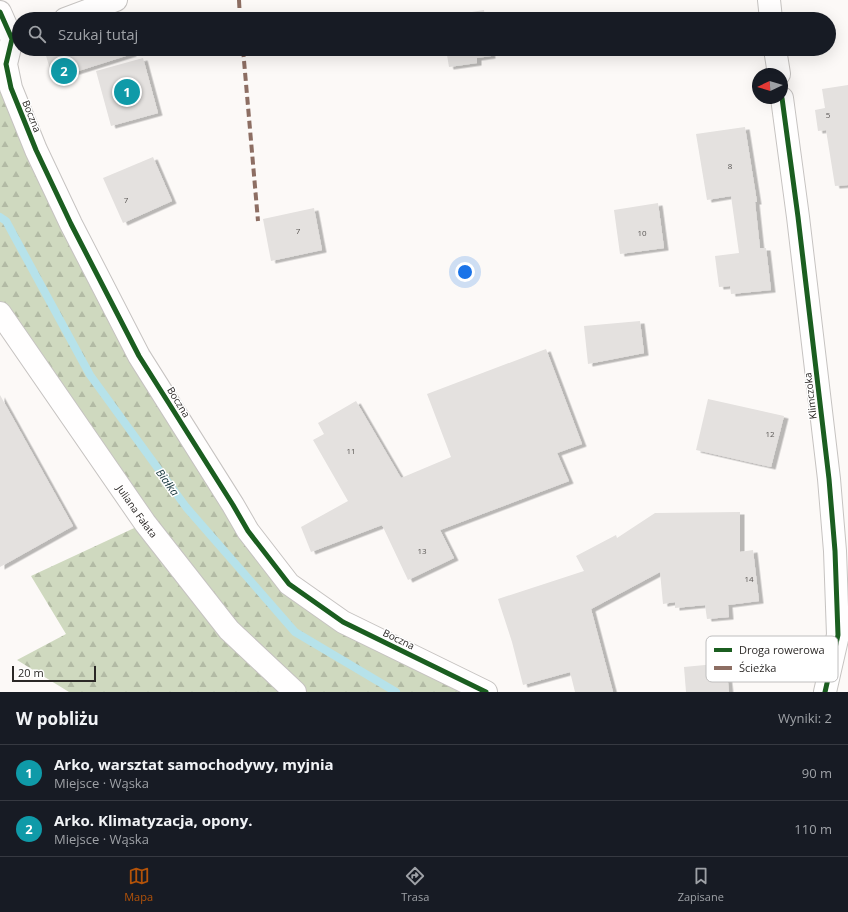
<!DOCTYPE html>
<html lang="pl">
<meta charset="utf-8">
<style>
body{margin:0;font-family:"Open Sans",sans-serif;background:#20242c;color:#f1f3f6}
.compass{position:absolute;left:752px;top:68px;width:36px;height:36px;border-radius:50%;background:#171b24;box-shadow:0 4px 16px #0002;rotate:266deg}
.scale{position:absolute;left:12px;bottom:10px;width:84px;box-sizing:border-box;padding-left:4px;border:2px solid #2b2826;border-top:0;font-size:11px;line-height:14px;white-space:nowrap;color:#2b2826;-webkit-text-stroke:3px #fff;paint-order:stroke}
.you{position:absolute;left:465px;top:272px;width:14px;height:14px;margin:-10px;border:3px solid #fff;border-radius:50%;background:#1a73e8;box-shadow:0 0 0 6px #1a73e833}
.badge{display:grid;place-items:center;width:26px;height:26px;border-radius:50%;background:#b45309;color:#fff;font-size:13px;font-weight:700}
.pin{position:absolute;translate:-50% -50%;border:2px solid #fff;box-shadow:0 1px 4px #0006}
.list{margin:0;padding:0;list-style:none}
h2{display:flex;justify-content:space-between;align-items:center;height:52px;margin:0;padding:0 16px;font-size:17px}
h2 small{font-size:13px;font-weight:400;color:#9ea1a6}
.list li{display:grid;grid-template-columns:26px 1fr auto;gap:12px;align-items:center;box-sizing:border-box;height:56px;padding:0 16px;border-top:1px solid #363941}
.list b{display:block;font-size:15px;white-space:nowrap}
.list p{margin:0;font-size:13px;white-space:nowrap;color:#9ea1a6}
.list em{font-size:13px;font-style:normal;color:#9ea1a6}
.icon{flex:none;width:22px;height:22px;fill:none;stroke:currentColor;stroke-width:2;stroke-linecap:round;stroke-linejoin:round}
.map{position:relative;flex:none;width:848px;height:692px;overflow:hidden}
.search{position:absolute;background:#171b24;box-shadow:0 4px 16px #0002;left:12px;right:12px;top:12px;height:44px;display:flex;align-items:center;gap:10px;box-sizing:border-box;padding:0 14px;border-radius:22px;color:#9ea1a6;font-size:15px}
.sheet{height:164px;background:#171b24}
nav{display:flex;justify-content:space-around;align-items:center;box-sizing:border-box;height:56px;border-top:1px solid #363941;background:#171b24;font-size:11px;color:#9ea1a6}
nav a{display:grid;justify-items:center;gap:2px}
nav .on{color:#b45309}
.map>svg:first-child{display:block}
.forest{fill:url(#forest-firs)}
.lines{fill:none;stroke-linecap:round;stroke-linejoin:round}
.stream{stroke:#b6e2ea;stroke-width:8}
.building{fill:#e4e1df;filter:url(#shadow)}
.minor-casing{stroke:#c6c3c1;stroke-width:24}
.minor{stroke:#fffefe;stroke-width:22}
.quiet{stroke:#8d6e63;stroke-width:4;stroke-dasharray:8 4;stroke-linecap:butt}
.cycleway-casing{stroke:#fff;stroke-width:8}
.cycleway{stroke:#1b5e20;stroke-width:5}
.labels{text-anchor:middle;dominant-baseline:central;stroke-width:3;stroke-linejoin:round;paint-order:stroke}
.number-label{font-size:8px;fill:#5a5755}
.street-label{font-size:10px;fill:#2b2826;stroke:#fff}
.water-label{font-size:11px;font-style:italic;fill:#14343a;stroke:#fff}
.key{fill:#fff;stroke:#bfbebe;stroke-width:1}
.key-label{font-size:11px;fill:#2b2826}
</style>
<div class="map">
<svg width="848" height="692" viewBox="0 0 848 692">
<defs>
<pattern id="forest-firs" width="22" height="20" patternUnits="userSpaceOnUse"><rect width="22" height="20" fill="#cfd9bf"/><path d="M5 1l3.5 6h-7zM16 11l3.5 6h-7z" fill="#b2baa4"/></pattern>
<filter id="shadow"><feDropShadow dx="4.5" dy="2.5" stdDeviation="0" flood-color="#0004"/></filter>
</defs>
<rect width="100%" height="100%" fill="#fcf9f7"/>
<!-- forest -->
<polygon class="forest" points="11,88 71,224 289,584 486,692 69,692 17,660 66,634 31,576 145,523 0,313 0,93"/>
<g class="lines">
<!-- stream -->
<polyline class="stream" points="0,217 6,221 90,375 186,507 295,632 396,692"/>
</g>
<!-- building -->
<g class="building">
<polygon points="484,10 485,19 441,19 441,17"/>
<polygon points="44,49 131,49 132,54 53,79"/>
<polygon points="446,49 490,49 491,56 477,58 477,63 449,67"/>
<polygon points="143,58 158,113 111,126 96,71"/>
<polygon points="848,85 848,185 835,186 826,130 818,131 815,110 825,108 822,89"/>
<polygon points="745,127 757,202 755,202 760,248 766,248 771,290 731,294 730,286 719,287 715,256 739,253 731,196 707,200 696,134"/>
<polygon points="153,157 172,201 123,223 103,178"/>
<polygon points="658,203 664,248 620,254 614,210"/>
<polygon points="314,208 322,250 271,261 263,219"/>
<polygon points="640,321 644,353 588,364 584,326"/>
<polygon points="546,349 582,444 557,453 569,481 440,530 454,558 408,580 382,525 311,552 301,527 348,501 313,440 324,434 318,423 356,401 401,478 451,457 427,394"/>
<polygon points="0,395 73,526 0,567"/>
<polygon points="708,399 784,416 771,467 696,450"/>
<polygon points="740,512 740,552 753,550 759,601 728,605 729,617 707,619 705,605 675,608 675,602 663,604 660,572 591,609 613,692 575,692 570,672 523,685 512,642 498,599 584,571 576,556 616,535 617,538 655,513"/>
<polygon points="726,663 729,692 686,692 684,667"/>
</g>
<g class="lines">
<defs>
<g id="minor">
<polyline points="769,0 771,19"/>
<polyline points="0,12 12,39 6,64 11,88 36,150 71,224 139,356 233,505 248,531 289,584 343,622 486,692"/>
<polyline points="65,19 116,0"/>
<polyline points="775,49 779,74"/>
<polyline points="782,98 798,217 829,479 835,551 838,635 825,692"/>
<path id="s1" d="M0,313l145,210 84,107 66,62"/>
</g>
</defs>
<!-- minor casing -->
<use href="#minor" class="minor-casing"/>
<!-- minor -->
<use href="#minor" class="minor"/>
<!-- quiet -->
<g class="quiet">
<polyline points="239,0 240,19"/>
<polyline points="243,49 258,221"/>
</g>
<defs>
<g id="cycleway">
<polyline points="0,12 12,39 6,64 11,88 36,150 71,224 139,356 233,505 248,531 289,584 343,622 486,692"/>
<polyline points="782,98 798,217 829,479 835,551 838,635 825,692"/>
</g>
</defs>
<!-- cycleway casing -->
<use href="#cycleway" class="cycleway-casing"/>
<!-- cycleway -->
<use href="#cycleway" class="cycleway"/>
</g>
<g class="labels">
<!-- number labels -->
<g class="number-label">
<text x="828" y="114">5</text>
<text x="730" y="165">8</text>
<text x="126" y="199">7</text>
<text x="298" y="230">7</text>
<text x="642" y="232">10</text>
<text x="770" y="433">12</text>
<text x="351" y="450">11</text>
<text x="422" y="550">13</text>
<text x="749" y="578">14</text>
</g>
<!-- street labels -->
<g class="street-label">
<text transform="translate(32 116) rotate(68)">Boczna</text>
<text transform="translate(810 396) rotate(-97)">Klimczoka</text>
<text transform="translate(179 402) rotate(58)">Boczna</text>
<text stroke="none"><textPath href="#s1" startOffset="241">Juliana Fałata</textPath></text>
<text transform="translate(399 639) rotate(26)">Boczna</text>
</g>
<!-- water labels -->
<g class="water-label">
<text transform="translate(168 482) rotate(54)">Białka</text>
</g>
</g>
<!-- legend -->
<rect x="706" y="636" width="132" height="46" rx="6" class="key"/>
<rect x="714" y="648" width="18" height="4" fill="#1b5e20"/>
<rect x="714" y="666" width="18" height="4" fill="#8d6e63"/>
<g class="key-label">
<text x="739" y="654">Droga rowerowa</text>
<text x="739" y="672">Ścieżka</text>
</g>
</svg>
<svg class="compass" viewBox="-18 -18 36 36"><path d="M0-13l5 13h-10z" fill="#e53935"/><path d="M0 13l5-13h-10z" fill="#9ea1a6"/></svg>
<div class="scale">20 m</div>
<div class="you"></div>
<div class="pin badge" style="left:127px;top:92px;background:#0f9aa8">1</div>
<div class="pin badge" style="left:64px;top:71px;background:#0f9aa8">2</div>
<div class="search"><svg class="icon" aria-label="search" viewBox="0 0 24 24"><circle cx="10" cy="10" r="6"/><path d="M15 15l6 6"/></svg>Szukaj tutaj</div>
</div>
<section class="sheet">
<h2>W pobliżu<small>Wyniki: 2</small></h2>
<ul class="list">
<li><span class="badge" style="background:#0f9aa8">1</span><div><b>Arko, warsztat samochodywy, myjnia</b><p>Miejsce · Wąska</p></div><em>90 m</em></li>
<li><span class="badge" style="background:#0f9aa8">2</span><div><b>Arko. Klimatyzacja, opony.</b><p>Miejsce · Wąska</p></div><em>110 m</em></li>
</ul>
</section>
<nav>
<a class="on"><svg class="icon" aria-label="map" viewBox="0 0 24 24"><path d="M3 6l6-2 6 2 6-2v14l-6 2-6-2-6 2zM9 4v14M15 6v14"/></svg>Mapa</a>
<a><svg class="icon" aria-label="directions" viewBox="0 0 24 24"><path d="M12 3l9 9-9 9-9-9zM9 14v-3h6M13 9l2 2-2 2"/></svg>Trasa</a>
<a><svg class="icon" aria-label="saved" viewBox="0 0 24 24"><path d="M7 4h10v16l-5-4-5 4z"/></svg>Zapisane</a>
</nav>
